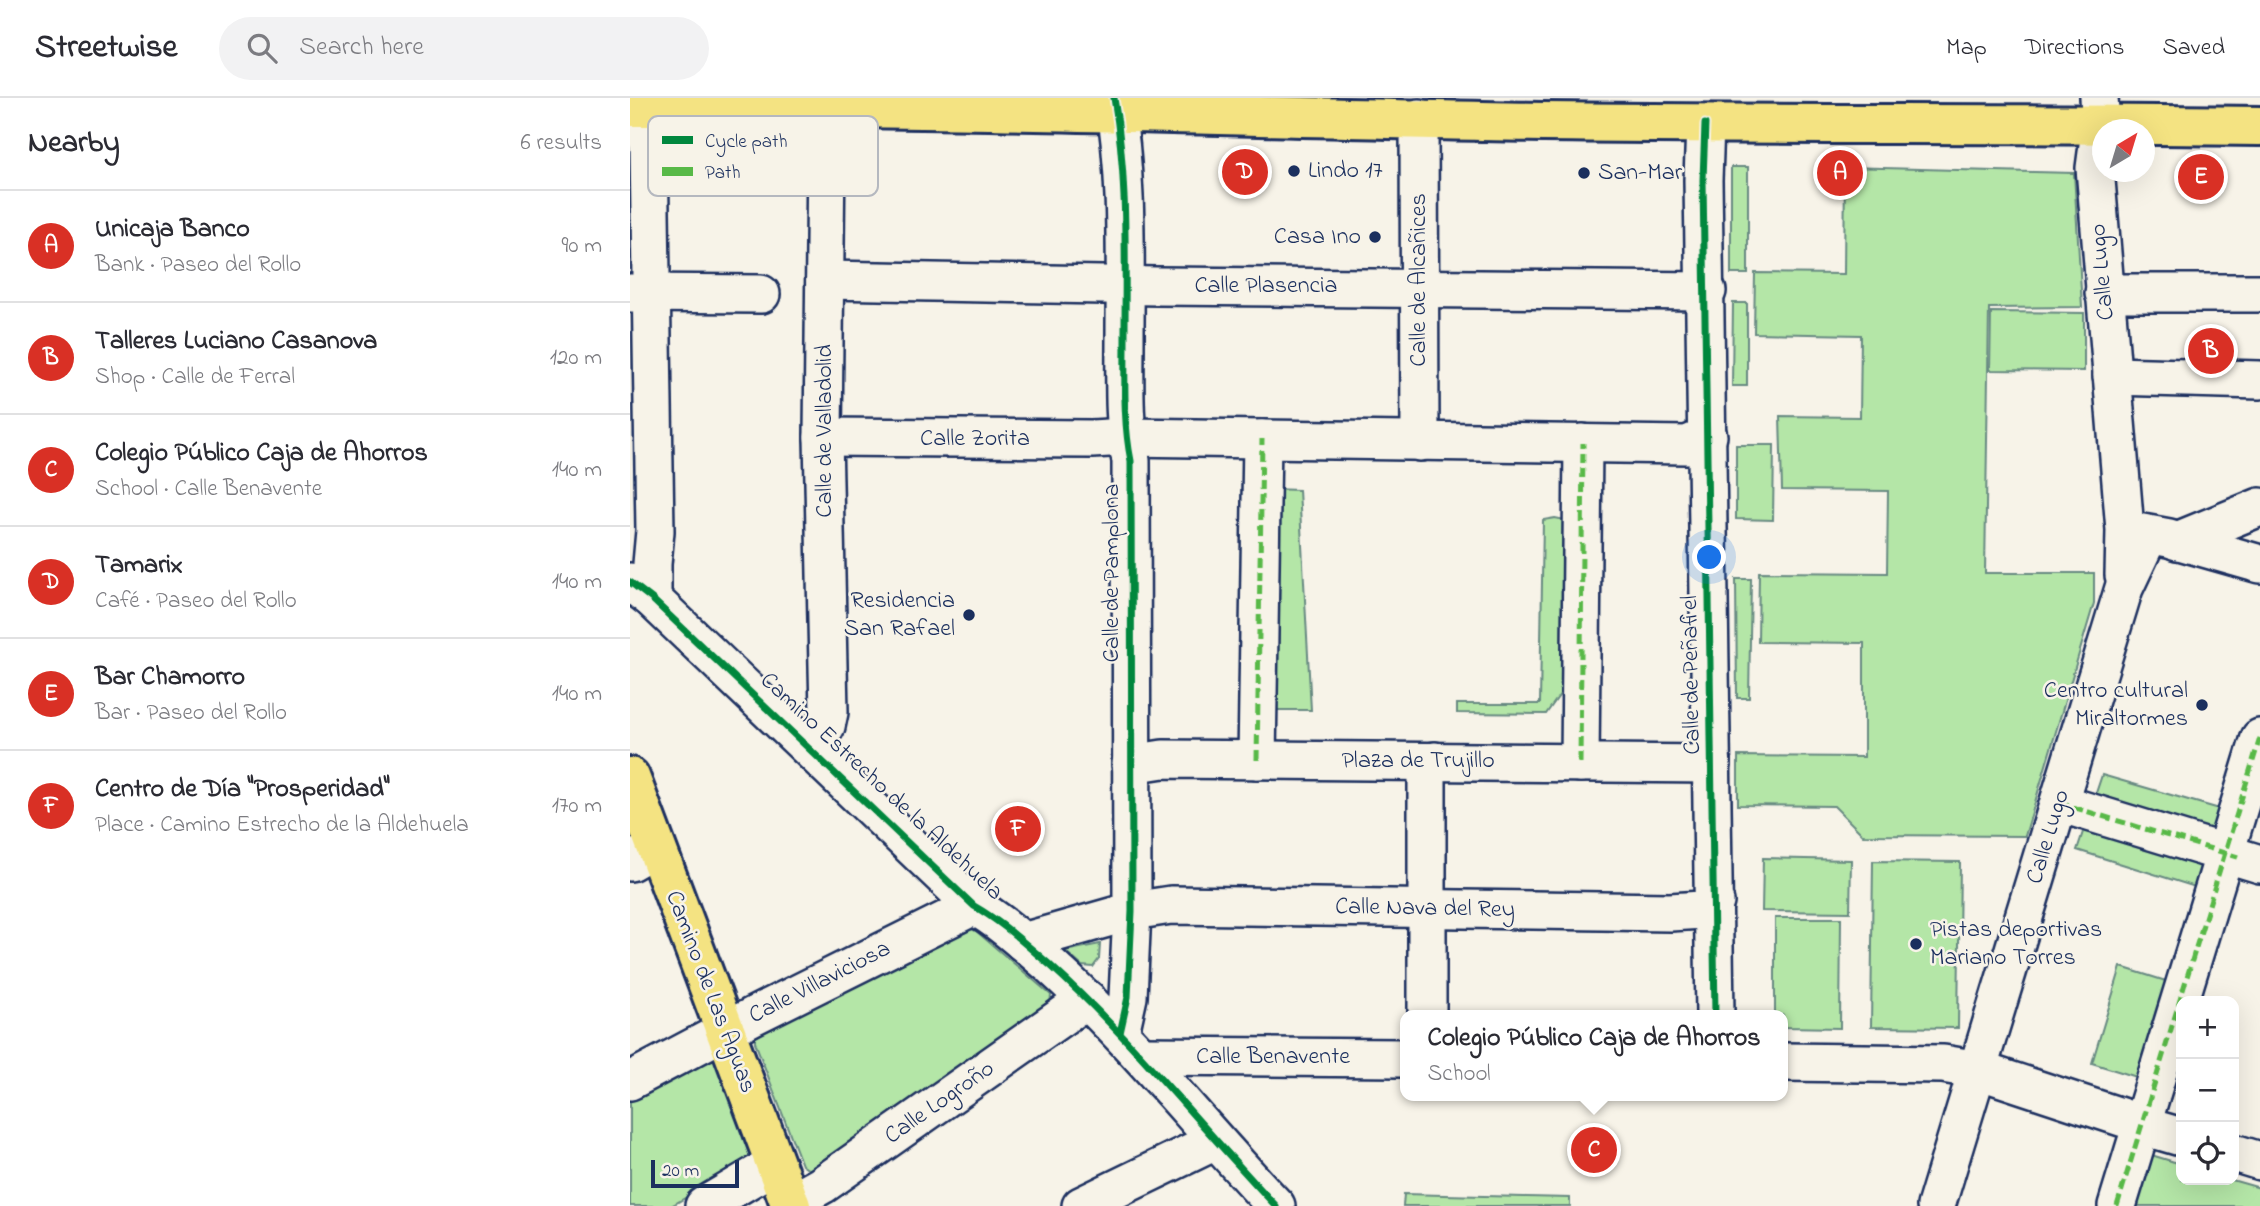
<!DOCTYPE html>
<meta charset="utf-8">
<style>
body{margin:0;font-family:"Indie Flower",sans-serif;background:#f2f2f3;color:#2b2b33}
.controls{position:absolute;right:21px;bottom:21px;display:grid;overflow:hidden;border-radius:14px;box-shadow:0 7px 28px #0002}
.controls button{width:63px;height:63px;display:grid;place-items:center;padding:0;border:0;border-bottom:2px solid #e1e1e2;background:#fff;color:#2b2b33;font:35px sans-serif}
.compass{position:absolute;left:1462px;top:21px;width:63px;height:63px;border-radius:50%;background:#fff;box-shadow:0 7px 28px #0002;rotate:38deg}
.scale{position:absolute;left:21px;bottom:18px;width:88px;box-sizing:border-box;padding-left:7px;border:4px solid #1b2f5e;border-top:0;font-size:19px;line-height:24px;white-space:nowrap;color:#1b2f5e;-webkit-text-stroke:5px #f7f3e8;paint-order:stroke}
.you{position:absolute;left:1080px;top:460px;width:24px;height:24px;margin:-18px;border:5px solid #fff;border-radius:50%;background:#1a73e8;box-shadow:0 0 0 10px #1a73e833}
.badge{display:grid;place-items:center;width:46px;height:46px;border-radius:50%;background:#d93025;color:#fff;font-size:23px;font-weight:700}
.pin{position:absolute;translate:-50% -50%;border:4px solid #fff;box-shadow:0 2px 7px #0006}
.popup{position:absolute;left:770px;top:912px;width:388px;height:91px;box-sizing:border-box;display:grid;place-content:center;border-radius:14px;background:#fff;filter:drop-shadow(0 2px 5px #0005);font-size:23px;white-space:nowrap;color:#7c7c81}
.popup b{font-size:26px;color:#2b2b33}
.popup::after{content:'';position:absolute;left:50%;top:100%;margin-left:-14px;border:14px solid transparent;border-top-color:#fff}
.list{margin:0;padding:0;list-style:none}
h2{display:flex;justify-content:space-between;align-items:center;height:91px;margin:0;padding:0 28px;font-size:30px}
h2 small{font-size:23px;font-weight:400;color:#7c7c81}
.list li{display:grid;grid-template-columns:46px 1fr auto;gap:21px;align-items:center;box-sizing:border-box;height:112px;padding:0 28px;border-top:2px solid #e1e1e2}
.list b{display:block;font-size:26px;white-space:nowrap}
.list p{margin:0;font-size:23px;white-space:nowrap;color:#7c7c81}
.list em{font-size:23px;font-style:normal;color:#7c7c81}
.icon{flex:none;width:38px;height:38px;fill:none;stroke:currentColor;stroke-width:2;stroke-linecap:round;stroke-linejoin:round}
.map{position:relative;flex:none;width:1630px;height:1108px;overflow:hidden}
header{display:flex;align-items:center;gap:42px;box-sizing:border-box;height:98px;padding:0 35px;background:#fff;border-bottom:2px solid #e1e1e2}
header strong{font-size:33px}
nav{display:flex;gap:38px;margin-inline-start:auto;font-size:24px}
.search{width:490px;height:63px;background:#f2f2f3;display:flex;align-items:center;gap:18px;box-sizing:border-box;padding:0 24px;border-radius:38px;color:#7c7c81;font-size:26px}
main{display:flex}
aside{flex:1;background:#fff}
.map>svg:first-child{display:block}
.green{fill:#b4e6a7;stroke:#688a82;stroke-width:2}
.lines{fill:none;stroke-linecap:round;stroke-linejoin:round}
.minor-casing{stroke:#1b2f5e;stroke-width:42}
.major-casing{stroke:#1b2f5e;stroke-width:44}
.minor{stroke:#f7f3e8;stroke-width:37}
.major{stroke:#f4e382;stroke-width:38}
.quiet{stroke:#58b947;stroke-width:5;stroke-dasharray:10 5;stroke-linecap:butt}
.cycleway-casing{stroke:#f7f3e8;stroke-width:11}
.cycleway{stroke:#00873e;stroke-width:7}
.poi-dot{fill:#1b2f5e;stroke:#f7f3e8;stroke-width:2.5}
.labels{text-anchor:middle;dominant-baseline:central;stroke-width:5;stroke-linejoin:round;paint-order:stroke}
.poi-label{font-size:24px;fill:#1b2f5e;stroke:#f7f3e8;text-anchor:start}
.street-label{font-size:24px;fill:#1b2f5e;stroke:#f7f3e8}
.key{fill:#f7f3e8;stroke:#b5b8bf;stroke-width:2}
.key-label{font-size:19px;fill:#1b2f5e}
</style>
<header>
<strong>Streetwise</strong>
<div class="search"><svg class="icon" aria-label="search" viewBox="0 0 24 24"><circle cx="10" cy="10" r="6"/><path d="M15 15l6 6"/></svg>Search here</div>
<nav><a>Map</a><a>Directions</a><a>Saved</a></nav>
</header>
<main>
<aside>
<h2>Nearby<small>6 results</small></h2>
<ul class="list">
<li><span class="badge">A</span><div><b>Unicaja Banco</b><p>Bank · Paseo del Rollo</p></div><em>90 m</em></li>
<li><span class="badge">B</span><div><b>Talleres Luciano Casanova</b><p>Shop · Calle de Ferral</p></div><em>120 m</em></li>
<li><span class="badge">C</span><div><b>Colegio Público Caja de Ahorros</b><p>School · Calle Benavente</p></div><em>140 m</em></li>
<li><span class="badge">D</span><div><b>Tamarix</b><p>Café · Paseo del Rollo</p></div><em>140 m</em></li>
<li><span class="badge">E</span><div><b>Bar Chamorro</b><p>Bar · Paseo del Rollo</p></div><em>140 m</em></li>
<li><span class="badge">F</span><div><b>Centro de Día &quot;Prosperidad&quot;</b><p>Place · Camino Estrecho de la Aldehuela</p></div><em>170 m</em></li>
</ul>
</aside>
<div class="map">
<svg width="1630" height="1108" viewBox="0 0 1630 1108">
<rect width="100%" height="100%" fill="#f7f3e8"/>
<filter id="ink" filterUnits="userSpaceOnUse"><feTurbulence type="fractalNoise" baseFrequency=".0143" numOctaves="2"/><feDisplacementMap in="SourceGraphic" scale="14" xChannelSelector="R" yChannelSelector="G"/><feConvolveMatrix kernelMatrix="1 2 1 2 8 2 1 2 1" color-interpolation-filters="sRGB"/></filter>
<g filter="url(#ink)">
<!-- green -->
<g class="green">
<rect x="1101" y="69" width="17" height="107"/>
<polygon points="1215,69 1444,75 1452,209 1359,210 1355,475 1464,475 1464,505 1395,738 1233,737 1204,708 1108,707 1108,658 1234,659 1234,545 1128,544 1129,474 1257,475 1258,393 1152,392 1150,318 1230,319 1231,237 1124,235 1125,175 1214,176"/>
<polygon points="1103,205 1117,205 1117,288 1102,288"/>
<polygon points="1361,214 1454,215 1454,273 1360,272"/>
<polygon points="1106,347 1144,347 1143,422 1106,421"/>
<polygon points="640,391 669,392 681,612 637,612"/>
<polygon points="925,420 935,422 933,592 916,616 827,615 827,606 910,606 913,422"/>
<polygon points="1106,481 1121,481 1119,600 1107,600"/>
<polygon points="1472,677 1593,712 1572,791 1447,752"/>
<polygon points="1133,760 1221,762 1220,814 1132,813"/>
<polygon points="1243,763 1330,764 1328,930 1241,929"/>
<polygon points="1145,820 1211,820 1210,930 1153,929 1153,917 1145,917"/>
<polygon points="337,829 346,833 421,897 420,906 185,1072 179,1072 172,1067 125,944 125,939"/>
<polygon points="470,846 469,861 463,869 452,868 435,853"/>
<polygon points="1491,869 1539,884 1510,980 1462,965"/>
<polygon points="87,960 124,1060 41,1108 0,1108 0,1003 82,961"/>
<polygon points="1518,1056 1551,1066 1551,1082 1602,1082 1630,1090 1630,1108 1502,1108"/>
<polygon points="774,1096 940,1100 940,1108 773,1108"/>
</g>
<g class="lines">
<defs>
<g id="minor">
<path d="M484,0c14,79 11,160 11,241 0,41 -2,82 6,122l1,450 -4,86 -8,36"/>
<polyline points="1469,0 1471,25 1465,70 1495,432 1494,477"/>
<polyline points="14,9 19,50 25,433 22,466 22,501"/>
<polyline points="789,20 790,344"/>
<polyline points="1075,26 1073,82 1085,917"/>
<polyline points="195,182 527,188 1077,193"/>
<polyline points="0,195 131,196"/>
<polyline points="1474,195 1630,195"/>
<polyline points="1482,278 1630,282"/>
<polyline points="193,339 462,341 496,339 1057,347 1078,338"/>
<polyline points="1496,432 1539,440 1630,466"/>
<polyline points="1547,443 1630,409"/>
<path d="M0,484l22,17 322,307c28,16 51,38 76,59 82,74 150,161 226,241"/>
<polyline points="180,651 196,628 199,614 193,339 196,52 188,0"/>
<polyline points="627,662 632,341"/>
<polyline points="950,665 953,345"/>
<polyline points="501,666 533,661 1082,666"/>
<polyline points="1429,705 1630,766"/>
<polyline points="0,764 26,749"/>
<polyline points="393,844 502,813 541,807 1040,814 1072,812 1085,804"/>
<polyline points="797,917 797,677 805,663"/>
<polyline points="512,958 775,960"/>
<polyline points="1153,964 1313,966 1348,972 1494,1020"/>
<polyline points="0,983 123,918 344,808"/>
<polyline points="1527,1032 1551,1039"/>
<polyline points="1604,1055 1630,1063"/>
<polyline points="160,1105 192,1087 457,901"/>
<polyline points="74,1108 145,1066"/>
<polyline points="451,1108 585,1043"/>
<polyline points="1306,1108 1494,490 1519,437"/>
<polyline points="1487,1108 1630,640"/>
</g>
<g id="major">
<path d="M0,9c284,-1 568,8 852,14 259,5 519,1 778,5"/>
<polyline points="0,679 161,1108"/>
</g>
</defs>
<!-- minor casing -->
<use href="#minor" class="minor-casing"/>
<!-- major casing -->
<use href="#major" class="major-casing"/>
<!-- minor -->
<use href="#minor" class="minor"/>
<!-- major -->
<use href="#major" class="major"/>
<!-- quiet -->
<g class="quiet">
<polyline points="627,662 632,341"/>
<polyline points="950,665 953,345"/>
<polyline points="1429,705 1608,759"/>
<polyline points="1487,1108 1630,640"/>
</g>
<defs>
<g id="cycleway">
<path d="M484,0c14,79 11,160 11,241 0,41 -2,82 6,122l1,450 -4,86 -8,36"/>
<polyline points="1075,26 1073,82 1085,917"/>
<path d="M0,484l22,17 322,307c28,16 51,38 76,59 82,74 150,161 226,241"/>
</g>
</defs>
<!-- cycleway casing -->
<use href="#cycleway" class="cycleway-casing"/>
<!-- cycleway -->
<use href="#cycleway" class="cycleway"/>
</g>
</g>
<!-- markers -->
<g class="poi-dot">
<circle cx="664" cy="73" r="7"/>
<circle cx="954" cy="75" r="7"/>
<circle cx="745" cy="139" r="7"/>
<circle cx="339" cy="517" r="7"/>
<circle cx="1572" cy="607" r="7"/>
<circle cx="1286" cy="846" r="7"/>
</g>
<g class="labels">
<!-- poi labels -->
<g class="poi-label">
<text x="678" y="73">Lindo 17</text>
<text x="968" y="75">San-Mar</text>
<text x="731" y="139" text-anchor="end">Casa Ino</text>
<text x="325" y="503" text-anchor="end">Residencia<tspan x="325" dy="28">San Rafael</tspan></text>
<text x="1558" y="593" text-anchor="end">Centro cultural<tspan x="1558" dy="28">Miraltormes</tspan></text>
<text x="1300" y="832">Pistas deportivas<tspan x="1300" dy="28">Mariano Torres</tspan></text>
</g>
<!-- street labels -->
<g class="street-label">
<text transform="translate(1473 174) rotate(-95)">Calle Lugo</text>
<text transform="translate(789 182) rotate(-90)">Calle de Alcañices</text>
<text x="636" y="188">Calle Plasencia</text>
<text transform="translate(195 333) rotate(-90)">Calle de Valladolid</text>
<text x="345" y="341">Calle Zorita</text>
<text transform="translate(482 475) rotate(-90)">Calle de Pamplona</text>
<text transform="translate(1062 577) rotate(-91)">Calle de Peñafiel</text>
<text x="788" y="663">Plaza de Trujillo</text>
<text transform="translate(251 689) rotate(43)">Camino Estrecho de la Aldehuela</text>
<text transform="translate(1419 739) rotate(-73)">Calle Lugo</text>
<text transform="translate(795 811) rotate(1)">Calle Nava del Rey</text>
<text transform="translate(190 885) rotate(-27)">Calle Villaviciosa</text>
<text transform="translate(80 894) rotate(69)">Camino de Las Aguas</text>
<text x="643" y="959">Calle Benavente</text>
<text transform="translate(310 1005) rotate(-35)">Calle Logroño</text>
</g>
</g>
<!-- legend -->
<rect x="18" y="18" width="230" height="80" rx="10" class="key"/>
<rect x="32" y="38" width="31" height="8" fill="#00873e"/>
<rect x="32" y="69" width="31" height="9" fill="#58b947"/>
<g class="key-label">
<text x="75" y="49">Cycle path</text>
<text x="75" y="80">Path</text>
</g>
</svg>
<div class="controls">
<button>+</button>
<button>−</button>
<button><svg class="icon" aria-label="locate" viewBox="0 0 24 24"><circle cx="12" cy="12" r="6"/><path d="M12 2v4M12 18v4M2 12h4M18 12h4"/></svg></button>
</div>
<svg class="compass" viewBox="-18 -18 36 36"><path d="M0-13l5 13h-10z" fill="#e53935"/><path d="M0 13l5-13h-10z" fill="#7c7c81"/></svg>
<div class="scale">20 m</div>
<div class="you"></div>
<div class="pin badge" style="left:1210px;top:75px">A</div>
<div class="pin badge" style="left:1581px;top:253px">B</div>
<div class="pin badge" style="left:964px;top:1052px">C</div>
<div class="popup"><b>Colegio Público Caja de Ahorros</b>School</div>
<div class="pin badge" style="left:615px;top:74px">D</div>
<div class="pin badge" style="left:1571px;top:79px">E</div>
<div class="pin badge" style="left:388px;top:731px">F</div>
</div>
</main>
